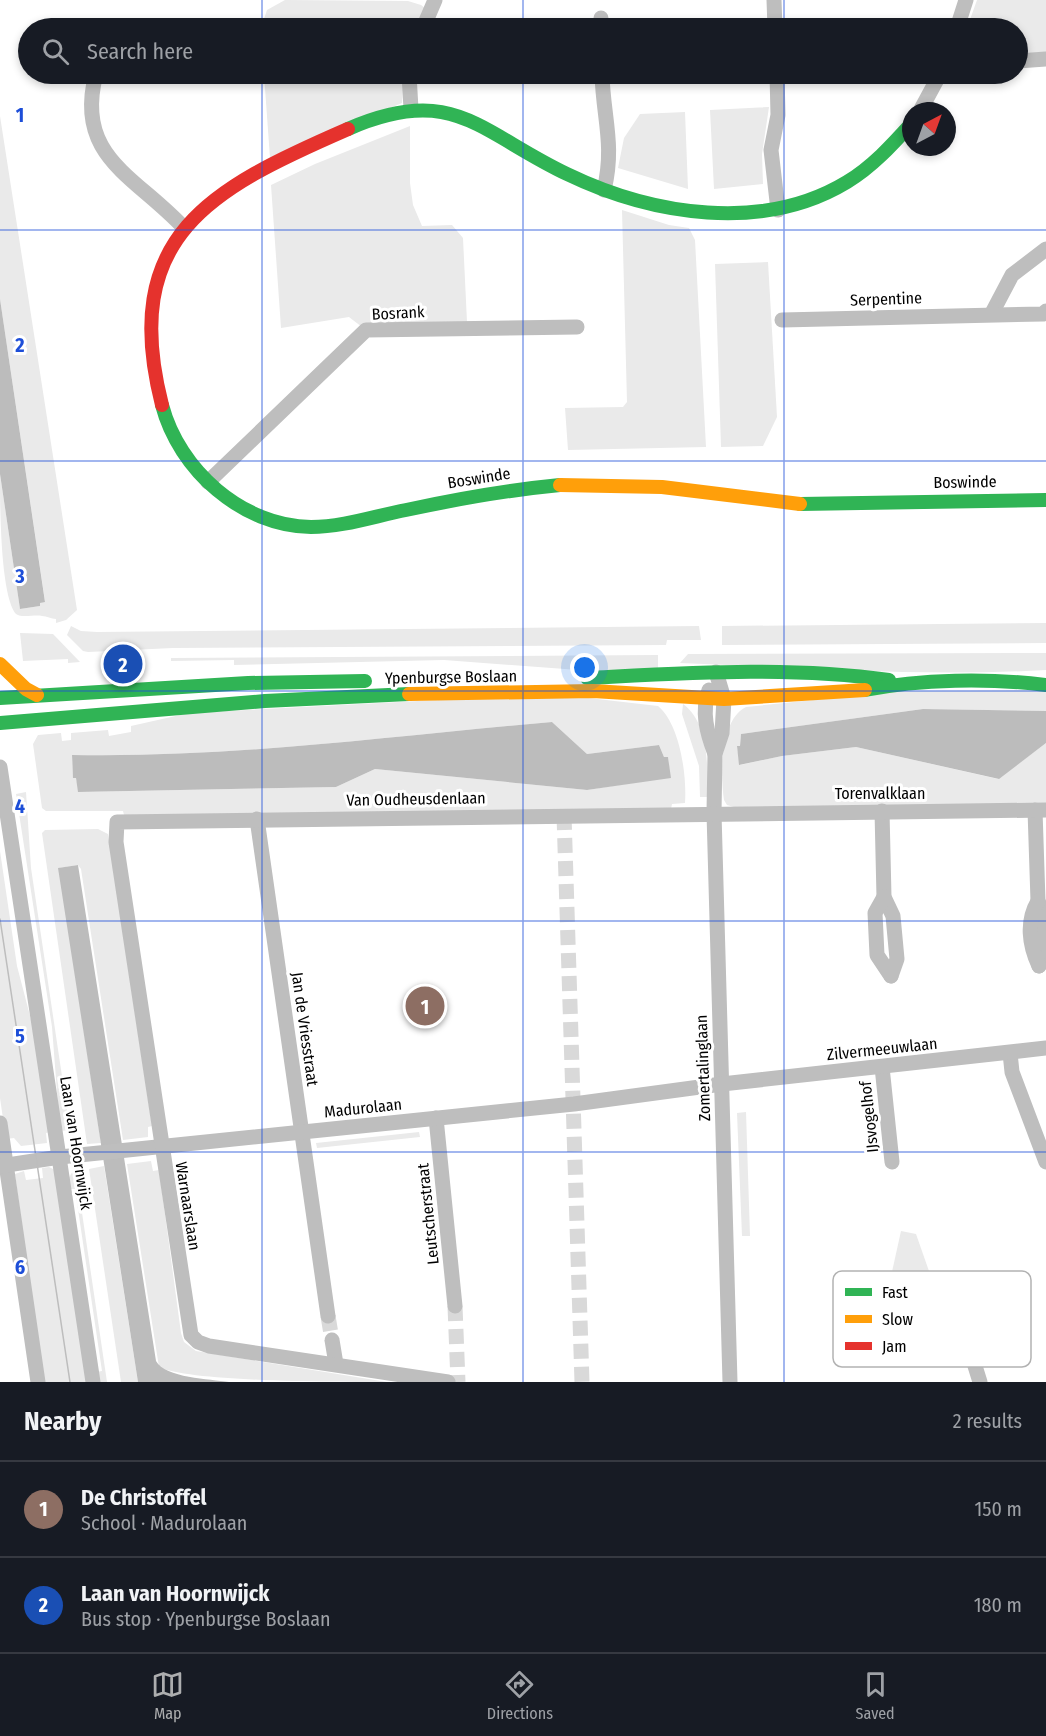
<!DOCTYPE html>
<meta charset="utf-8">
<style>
body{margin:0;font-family:"Fira Sans Condensed",sans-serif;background:#20242c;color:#f1f3f6}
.compass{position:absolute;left:902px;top:102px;width:54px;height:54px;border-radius:50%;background:#171b24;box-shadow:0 3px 9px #0003;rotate:41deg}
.you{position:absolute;left:585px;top:668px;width:21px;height:21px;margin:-15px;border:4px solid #fff;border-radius:50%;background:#1a73e8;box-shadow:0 0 0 9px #1a73e833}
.badge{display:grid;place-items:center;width:39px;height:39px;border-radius:50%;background:#adaeaf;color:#fff;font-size:20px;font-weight:700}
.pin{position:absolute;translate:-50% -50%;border:3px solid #fff;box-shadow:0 2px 6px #0006}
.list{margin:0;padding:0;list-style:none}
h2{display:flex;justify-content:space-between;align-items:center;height:78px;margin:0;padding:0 24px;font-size:26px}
h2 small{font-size:20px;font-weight:400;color:#9ea1a6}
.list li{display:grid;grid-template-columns:39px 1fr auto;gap:18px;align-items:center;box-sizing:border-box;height:96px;padding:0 24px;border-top:2px solid #363941}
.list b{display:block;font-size:22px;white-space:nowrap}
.list p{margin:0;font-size:20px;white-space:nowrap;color:#9ea1a6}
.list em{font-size:20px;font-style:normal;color:#9ea1a6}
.icon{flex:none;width:33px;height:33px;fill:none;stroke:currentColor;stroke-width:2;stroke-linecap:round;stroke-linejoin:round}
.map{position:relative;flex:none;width:1046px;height:1382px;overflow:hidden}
.search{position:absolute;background:#171b24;box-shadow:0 3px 9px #0003;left:18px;right:18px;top:18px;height:66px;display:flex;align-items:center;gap:15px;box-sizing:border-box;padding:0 21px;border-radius:33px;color:#9ea1a6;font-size:22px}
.sheet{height:270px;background:#171b24}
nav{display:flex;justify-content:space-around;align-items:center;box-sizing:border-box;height:84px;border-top:2px solid #363941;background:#171b24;font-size:16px;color:#9ea1a6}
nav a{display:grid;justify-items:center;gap:3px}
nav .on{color:#adaeaf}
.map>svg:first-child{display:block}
.green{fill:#eaeaea;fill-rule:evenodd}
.water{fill:#bcbcbc}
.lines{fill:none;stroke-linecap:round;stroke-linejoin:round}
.street-tunnel{stroke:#d9d9d9;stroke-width:15;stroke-dasharray:15 8;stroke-linecap:butt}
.street{stroke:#bebebe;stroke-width:15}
.fast{stroke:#30b455;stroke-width:14}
.slow{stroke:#ff9f0a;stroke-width:14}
.jam{stroke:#e5322d;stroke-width:14}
.tram{stroke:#bdbdbd;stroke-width:1.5}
.grid{fill:none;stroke:#1d4ed8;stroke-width:1.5;stroke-opacity:0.55}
.labels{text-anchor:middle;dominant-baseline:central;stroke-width:6;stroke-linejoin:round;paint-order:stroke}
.street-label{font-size:16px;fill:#000;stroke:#fff}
.key{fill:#fff;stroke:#b2b2b2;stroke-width:1.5}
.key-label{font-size:16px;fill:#000}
.grid-label{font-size:20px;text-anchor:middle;font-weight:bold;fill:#1d4ed8;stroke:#fff;stroke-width:6;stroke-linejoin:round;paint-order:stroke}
</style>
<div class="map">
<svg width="1046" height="1382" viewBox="0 0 1046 1382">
<rect width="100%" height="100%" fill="#fff"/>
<!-- green -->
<g class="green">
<polygon points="285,0 408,1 421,5 430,12 420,28 261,28 267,10"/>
<polygon points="977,0 1046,0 1046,54 1018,55 1018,28 967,28"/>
<polygon points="264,74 404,74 402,103 270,158"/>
<polygon points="769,107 762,154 763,184 714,189 710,110"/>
<polygon points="685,112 688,189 618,168 624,138 640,114"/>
<path d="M0,116l77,494 -11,10 -10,3v-4c-5,0 -9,-3 -14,-3 -7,-2 -22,3 -27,-3 -15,-22 -15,-110 -15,-139l20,135 20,-3 -1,-3 6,-2 -45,-302z"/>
<polygon points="410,126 410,183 413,205 422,226 452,225 463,238 467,322 362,327 349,317 281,328 271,185 315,164"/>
<polygon points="622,210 669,225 689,228 695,240 706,447 568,450 565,408 623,407 627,402"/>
<polygon points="768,262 777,417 763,446 721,447 715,264"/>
<polygon points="1046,623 1046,643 722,645 722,626"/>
<polygon points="71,626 81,631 97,632 699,626 701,640 667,640 666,645 173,648 88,652 83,651 67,635"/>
<polygon points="20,633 53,634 80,662 68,663 68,659 23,661"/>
<path d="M1046,653v17c-122,7 -244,-2 -366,-7l8,-9z"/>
<polygon points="658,655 658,670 605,672 444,660 234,665 234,660 171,661 171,658"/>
<path d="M1046,690v21l-123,-2 -182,25 -1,12 -3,1 3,18 42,-9 74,-9 142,32 48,-36v62l-312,2 -7,-2 -3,-5c-4,-27 -4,-80 22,-93l155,-16z"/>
<path d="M554,694l104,12c22,18 29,70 27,97l-13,1 -1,5 -547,6 -1,-4h-77l-4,-3 -9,-64 5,-9 23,-2 1,8 9,-1v-7l37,-3 1,6 22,-4v-6l58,-13zM552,722l35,32 72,-9 5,12h4l2,20 -83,13 -212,-21 -39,18 -257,5 -3,-14 -3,-1 -1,-22c161,3 321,-19 480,-33z"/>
<path d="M683,704c27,20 24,63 25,93h-8l-1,-31 -17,-52z"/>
<polygon points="26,792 31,868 70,1130 60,1131 52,1027 16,794"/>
<polygon points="98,829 108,834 152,1126 148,1127 148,1137 123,1140 81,869 78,865 59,868 101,1143 87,1144 42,833 45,830"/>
<polygon points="0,851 17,966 41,1058 51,1132 46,1133 47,1143 21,1146 14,1138 6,1139 0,1098"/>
<polygon points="746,1112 750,1236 742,1236 737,1113"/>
<polygon points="419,1132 420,1137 317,1148 316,1143"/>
<path d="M151,1161l2,10 6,-1 22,163 3,9 12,9 191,31c-43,0 -199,0 -228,-15l-32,-203z"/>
<polygon points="104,1166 138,1382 121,1382 89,1169"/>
<polygon points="49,1167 55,1170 89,1382 43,1382 15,1174 24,1171 26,1180 43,1178 42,1168"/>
<polygon points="73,1171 76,1172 107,1382 98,1382 96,1372 102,1371 75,1189 69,1189 68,1179"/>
<polygon points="901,1231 916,1234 930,1274 888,1290"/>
</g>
<!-- water -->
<g class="water">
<polygon points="0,299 45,602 40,603 40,606 20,609 0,474"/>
<polygon points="923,709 1046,711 1046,743 999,779 856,747 782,756 739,765 737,746 740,746 741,734"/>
<path d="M552,722l35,32 72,-9 5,12h4l3,21 -84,12 -212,-21 -39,18 -258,5 -2,-14h-3l-1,-23c160,3 321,-19 480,-33z"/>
<path d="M78,865l78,496c9,17 54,18 73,21h-91l-80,-514z"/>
</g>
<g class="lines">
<!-- street-tunnel -->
<g class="street-tunnel">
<polyline points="564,815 582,1382"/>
<polyline points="455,1306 458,1382"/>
<polyline points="328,1316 332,1340"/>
</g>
<!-- street -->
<g class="street">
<polyline points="774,0 775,28"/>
<polyline points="601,18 601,28"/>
<polyline points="423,28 435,0"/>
<polyline points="957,28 966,0"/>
<polyline points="1018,61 1046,59"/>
<path d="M96,74c-22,83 40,102 88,154"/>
<polyline points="409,74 411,109"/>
<path d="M602,74c1,43 13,71 2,116"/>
<polyline points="777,74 778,115 771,150 778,210"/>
<polyline points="920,111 940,74"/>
<polyline points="992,313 1012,275 1046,249"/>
<polyline points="782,320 1043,314 1046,311"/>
<polyline points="208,482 366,330 577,327"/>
<polyline points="716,672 724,699 722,733 715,754 714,813 730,1382"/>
<path d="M709,690c-8,22 -2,43 6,64"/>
<polyline points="0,767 93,1382"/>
<path d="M1035,810l3,91c8,18 8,45 1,65"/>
<polyline points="882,811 884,897 893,916 897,959 891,976"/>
<polyline points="257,819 328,1316"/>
<polyline points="884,897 875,913 877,955 891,976"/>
<path d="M1038,901c-12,20 -9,44 1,65"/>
<polyline points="1010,1053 1012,1072 1046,1162"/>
<polyline points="882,1067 892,1162"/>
<polyline points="436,1118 455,1306"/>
<polyline points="0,1123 38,1382"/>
<polyline points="0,1166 60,1157 574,1104 722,1084 1046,1048"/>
<polyline points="332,1340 336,1364"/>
<polyline points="975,1366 980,1382"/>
<polyline points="448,1382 209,1346 198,1342 191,1335 116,842 117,822 1046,810"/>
</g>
<!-- fast -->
<g class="fast">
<path d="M348,129c105,-46 131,3 219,45 85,41 196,59 280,8 25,-15 45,-37 64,-58"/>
<path d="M162,405c17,65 80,121 149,122 32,0 64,-11 95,-17 51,-11 102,-20 154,-25"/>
<polyline points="800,504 1046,500"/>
<path d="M587,678c100,-5 202,-12 302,2"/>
<path d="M865,690c56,-11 124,-12 181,-5"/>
<polyline points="0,698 248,683 365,681"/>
<polyline points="0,723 265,701 409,694"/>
</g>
<!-- slow -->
<g class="slow">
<polyline points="560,485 662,487 800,504"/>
<polyline points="0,664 26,689 37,695"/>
<polyline points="409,694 593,691 724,699 865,690"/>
</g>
<!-- jam -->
<path class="jam" d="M162,405c-43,-169 48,-216 186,-276"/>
<!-- tram -->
<polyline class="tram" points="0,919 70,1382"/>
</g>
<!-- grid -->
<path class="grid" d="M262,0v28M523,0v28M784,0v28M262,74v1308M523,74v1308M784,74v1308M0,230h1046M0,461h1046M0,691h1046M0,921h1046M0,1152h1046"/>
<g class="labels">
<!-- street labels -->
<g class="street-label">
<text transform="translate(886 299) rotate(-2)">Serpentine</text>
<text transform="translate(398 313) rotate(-3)">Bosrank</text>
<text transform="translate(479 478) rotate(-9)">Boswinde</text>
<text transform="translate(965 482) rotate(-1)">Boswinde</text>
<text transform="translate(451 677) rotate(-1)">Ypenburgse Boslaan</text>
<text x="880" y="793">Torenvalklaan</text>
<text transform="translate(416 799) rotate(-1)">Van Oudheusdenlaan</text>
<text transform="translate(305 1029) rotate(82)">Jan de Vriesstraat</text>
<text transform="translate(882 1049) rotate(-6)">Zilvermeeuwlaan</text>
<text transform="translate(703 1068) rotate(-92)">Zomertalinglaan</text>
<text transform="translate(363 1108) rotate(-6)">Madurolaan</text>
<text transform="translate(869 1117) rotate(-96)">IJsvogelhof</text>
<text transform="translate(76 1143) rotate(81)">Laan van Hoornwijck</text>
<text transform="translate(188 1206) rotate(81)">Warnaarslaan</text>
<text transform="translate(428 1214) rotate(-96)">Leutscherstraat</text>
</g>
</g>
<!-- legend -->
<rect x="833" y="1271" width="198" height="96" rx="9" class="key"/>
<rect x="845" y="1288" width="27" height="8" fill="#30b455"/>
<rect x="845" y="1315" width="27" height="8" fill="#ff9f0a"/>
<rect x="845" y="1342" width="27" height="8" fill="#e5322d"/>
<g class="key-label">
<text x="882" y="1298">Fast</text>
<text x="882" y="1325">Slow</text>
<text x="882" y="1352">Jam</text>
</g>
<g class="grid-label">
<text x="20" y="122">1</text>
<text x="20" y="352">2</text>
<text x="20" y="583">3</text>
<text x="20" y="813">4</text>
<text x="20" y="1043">5</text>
<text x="20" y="1274">6</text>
</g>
</svg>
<svg class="compass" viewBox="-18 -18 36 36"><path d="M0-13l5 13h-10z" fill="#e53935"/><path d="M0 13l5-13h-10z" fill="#9ea1a6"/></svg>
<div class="you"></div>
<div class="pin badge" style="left:425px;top:1006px;background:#8d6e63">1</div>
<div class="pin badge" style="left:123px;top:664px;background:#1a4fb4">2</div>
<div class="search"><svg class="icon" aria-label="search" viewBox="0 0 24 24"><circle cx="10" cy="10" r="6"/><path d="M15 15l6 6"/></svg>Search here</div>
</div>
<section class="sheet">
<h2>Nearby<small>2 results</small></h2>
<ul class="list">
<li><span class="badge" style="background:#8d6e63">1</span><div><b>De Christoffel</b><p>School · Madurolaan</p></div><em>150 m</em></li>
<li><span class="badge" style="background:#1a4fb4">2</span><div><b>Laan van Hoornwijck</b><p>Bus stop · Ypenburgse Boslaan</p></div><em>180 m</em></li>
</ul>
</section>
<nav>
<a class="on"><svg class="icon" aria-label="map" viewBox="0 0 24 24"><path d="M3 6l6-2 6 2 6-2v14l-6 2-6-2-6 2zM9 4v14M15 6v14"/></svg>Map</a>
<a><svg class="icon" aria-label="directions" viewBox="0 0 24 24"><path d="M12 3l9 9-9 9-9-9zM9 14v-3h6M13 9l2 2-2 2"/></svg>Directions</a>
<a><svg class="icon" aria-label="saved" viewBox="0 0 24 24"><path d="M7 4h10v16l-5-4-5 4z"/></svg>Saved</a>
</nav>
